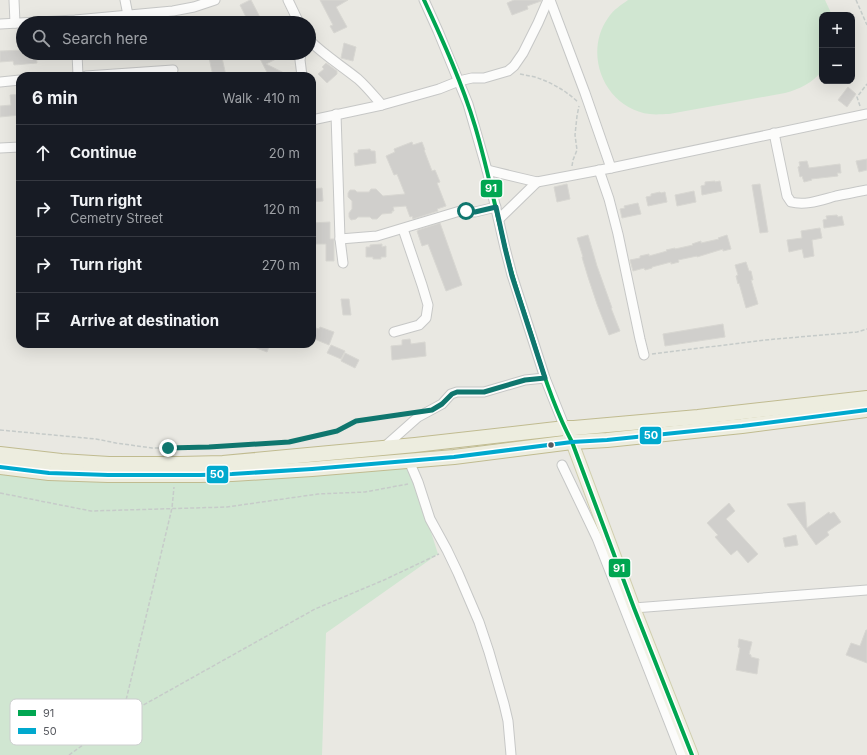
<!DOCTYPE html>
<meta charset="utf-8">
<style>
body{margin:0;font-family:Inter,sans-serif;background:#242831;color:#f1f3f6}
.controls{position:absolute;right:12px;top:12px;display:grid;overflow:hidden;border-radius:8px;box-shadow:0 4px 16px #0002}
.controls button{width:36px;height:36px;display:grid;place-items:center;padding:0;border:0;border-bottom:1px solid #363941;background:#171b24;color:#f1f3f6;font:20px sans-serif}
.stop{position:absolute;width:12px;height:12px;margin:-9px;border:3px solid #0f766e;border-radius:50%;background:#fff}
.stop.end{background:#0f766e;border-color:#fff;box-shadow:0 1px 4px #0008}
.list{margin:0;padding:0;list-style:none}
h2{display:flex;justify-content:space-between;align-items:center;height:52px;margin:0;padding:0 16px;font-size:17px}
h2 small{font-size:13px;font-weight:400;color:#9ea1a6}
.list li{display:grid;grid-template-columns:26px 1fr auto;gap:12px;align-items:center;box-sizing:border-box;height:56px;padding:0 16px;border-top:1px solid #363941}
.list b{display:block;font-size:15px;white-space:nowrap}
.list p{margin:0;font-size:13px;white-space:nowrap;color:#9ea1a6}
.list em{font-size:13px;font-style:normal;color:#9ea1a6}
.icon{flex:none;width:22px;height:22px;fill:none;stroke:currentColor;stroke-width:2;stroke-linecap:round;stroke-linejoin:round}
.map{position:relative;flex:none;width:867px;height:755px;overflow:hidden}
.search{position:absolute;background:#171b24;box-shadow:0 4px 16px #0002;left:16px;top:16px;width:300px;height:44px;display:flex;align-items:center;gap:10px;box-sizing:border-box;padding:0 14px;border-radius:22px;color:#9ea1a6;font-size:15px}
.panel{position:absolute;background:#171b24;box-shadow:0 4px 16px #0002;left:16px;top:72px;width:300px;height:276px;border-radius:12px}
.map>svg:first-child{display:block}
.green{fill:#d0e6d1}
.building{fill:#d0cfcc;stroke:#d8d7d2}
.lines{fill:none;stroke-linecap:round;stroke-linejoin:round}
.minor-casing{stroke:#c6c7c6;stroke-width:11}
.major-casing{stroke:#d1cfaf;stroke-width:14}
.highway-casing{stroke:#c0bb90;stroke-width:16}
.path{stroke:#c6cbc9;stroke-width:1.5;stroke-dasharray:4 2;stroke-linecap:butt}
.minor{stroke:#fcfcfb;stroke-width:9}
.major{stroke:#f1f1e5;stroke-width:12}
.highway{stroke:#ededdf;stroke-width:14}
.bus-1-casing{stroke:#fff;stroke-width:7}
.bus-2-casing{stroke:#fff;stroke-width:7}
.bus-1{stroke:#00a651;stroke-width:4}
.bus-2{stroke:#00a9ce;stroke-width:4}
.route{stroke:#0f766e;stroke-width:5}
.bus-dot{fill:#585a60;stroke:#fff;stroke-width:1.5}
.key{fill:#fff;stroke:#cdcecf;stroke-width:1}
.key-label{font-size:11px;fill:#585a60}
.line-badge{stroke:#fff;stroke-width:1.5}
.badge-label{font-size:11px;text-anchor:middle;font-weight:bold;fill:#fff}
</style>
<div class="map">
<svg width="867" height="755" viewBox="0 0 867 755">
<rect width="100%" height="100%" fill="#e9e8e2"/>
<!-- green -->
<g class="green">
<path d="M628,0h197l7,15h-10v56c-10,12 -22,18 -37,22l-116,21c-7,0 -13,1 -19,0 -44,-5 -68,-59 -42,-96 5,-8 13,-13 20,-18z"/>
<polygon points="410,466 438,554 326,633 322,755 0,755 0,471"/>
</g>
<!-- building -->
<g class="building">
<polygon points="250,0 251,0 263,23 249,23 240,5"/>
<polygon points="320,0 348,0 336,7 347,27 334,33 330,26 333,25"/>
<polygon points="514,0 541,0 541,1 527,6 528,9 512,15 507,3"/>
<polygon points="344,43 356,47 353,61 341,58"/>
<polygon points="23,50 23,53 36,53 37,63 14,65 13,61 0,62 0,51"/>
<polygon points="208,53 221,53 226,76 213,76"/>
<polygon points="257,53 273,53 276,59 266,64 290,76 269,76"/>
<polygon points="326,63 337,71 337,74 327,83 318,74 324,69 322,67"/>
<polygon points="848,87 856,94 847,107 838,100"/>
<polygon points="20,94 20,115 0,117 0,106 11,105 10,95"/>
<polygon points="412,142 413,145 422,142 425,150 424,150 432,171 435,170 440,182 437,183 446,206 437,209 438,211 413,219 412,216 410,217 406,206 393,207 394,211 392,211 392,213 382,214 377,219 372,219 370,217 358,217 356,219 351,220 349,217 349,213 352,209 352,201 348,197 348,193 350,190 355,190 357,192 369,192 371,189 376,189 383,196 405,194 397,174 394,175 386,156 395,152 394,149"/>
<polygon points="370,149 371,151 375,151 376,163 355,166 354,153 358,153 358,150"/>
<polygon points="867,159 867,170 859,172 856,161"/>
<polygon points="807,161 809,168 840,164 841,173 837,173 838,176 811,179 812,180 804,182 802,176 800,177 798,167 800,166 799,162"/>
<polygon points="715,181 715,182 720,181 722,191 702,195 701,186 705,185 705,182"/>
<polygon points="567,184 570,199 557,202 554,187"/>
<polygon points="760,184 768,232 760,233 752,185"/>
<polygon points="322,188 323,201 312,202 312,189"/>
<polygon points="694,191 696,202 677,206 675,195"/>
<polygon points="660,192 661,193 665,192 667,202 648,206 646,197 651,196 651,194"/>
<polygon points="638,203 641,214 622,218 620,209 625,208 624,206"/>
<polygon points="837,215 838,217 842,216 844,225 824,228 823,220 827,219 826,216"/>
<polygon points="330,222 330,239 334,239 334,261 326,261 326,244 312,244 312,223"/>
<polygon points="440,223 462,285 446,291 428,244 422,246 417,231 418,231 418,230"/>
<polygon points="820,228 822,238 812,240 814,256 804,258 802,249 789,252 787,240 802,238 801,231"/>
<polygon points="588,235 597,266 612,308 611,308 620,331 609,335 597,304 588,277 582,257 583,257 577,238"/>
<polygon points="727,235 731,249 723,251 723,249 697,257 697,256 678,260 679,262 671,264 671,262 652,267 652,268 645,270 644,268 633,271 630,260 640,258 640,256 649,254 649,256 667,251 666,250 675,248 675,249 693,245 692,244 701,241 701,243 719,239 718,238"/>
<polygon points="382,244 382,247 386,246 386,257 381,257 381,259 373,259 373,257 366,257 366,247 370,247 370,245"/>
<polygon points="746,262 749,271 751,271 753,280 751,280 758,304 746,308 739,283 738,284 736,276 738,275 735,265"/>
<polygon points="341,299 349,299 351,315 343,315"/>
<polygon points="723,324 725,337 665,346 663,334"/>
<polygon points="320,327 334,332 329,345 312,338 316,328 319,329"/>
<polygon points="410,339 411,344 425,342 426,356 392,360 391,346 402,345 402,340"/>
<polygon points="246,344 270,344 267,352"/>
<polygon points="331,345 345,351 341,359 327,353"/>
<polygon points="345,353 359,360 355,368 341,361"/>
<polygon points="805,502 807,528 829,512 830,514 834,512 841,522 827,532 829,535 816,545 787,504"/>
<polygon points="729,503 735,511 726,519 758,554 748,563 737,550 731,555 715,537 718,535 707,523"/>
<polygon points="796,535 798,545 785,547 783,538"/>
<polygon points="866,630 867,630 867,663 846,655 851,643 860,646"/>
<polygon points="739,639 752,642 749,654 751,655 751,657 759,659 757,674 736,670 740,648 738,647"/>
</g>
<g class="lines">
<defs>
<g id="minor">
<polyline points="14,0 15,23"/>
<polyline points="125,0 128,15"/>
<polyline points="288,0 299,23"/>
<polyline points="424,0 438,31 468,104 487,170 505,248 512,275 545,378 565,428"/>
<polyline points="550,0 585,93 611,168"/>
<polyline points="0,24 75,20 173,11 194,7 215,0"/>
<path d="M309,40c15,15 33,26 49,39 9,8 16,17 24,26"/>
<polyline points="77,53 78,76"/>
<polyline points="301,53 300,60 302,76"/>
<polyline points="86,76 173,70"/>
<polyline points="0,82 20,80"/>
<polyline points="336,114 340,239 343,263"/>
<polyline points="312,120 382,105 439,89 459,81 472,78 484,78 508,71 514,66 523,53 538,23 548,0"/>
<path d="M774,133l13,63 4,6c15,4 30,-2 45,-6 11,-2 21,-4 31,-6"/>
<polyline points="0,148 20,147"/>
<polyline points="487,170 537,182 611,168 867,114"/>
<polyline points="599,170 609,199 618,234 640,339 644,355"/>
<polyline points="499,219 537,182"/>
<polyline points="340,239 377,236 460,211 466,211 475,212 496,207"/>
<polyline points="394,332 419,325 426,318 428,305 422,285 403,229"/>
<polyline points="383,448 418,417 442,404 451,394 457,392 484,392 525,380 545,378"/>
<polyline points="409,461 418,482 430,519 447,550 458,573 479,622 489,652 504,704 508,721 511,755"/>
<polyline points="562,465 597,538 682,755"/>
<polyline points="634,608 867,590"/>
</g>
<polyline id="major" points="569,435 572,442 634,608 692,755"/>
<g id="highway">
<polyline points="0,454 61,461 109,464 179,464 223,463 415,445 565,428 574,428 698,417 867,398"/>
<polyline points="0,467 49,473 108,475 200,475 232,474 312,469 454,457 572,442 607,440 742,426 867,410"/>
</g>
</defs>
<!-- minor casing -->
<use href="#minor" class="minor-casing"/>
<!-- major casing -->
<use href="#major" class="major-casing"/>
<!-- highway casing -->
<use href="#highway" class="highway-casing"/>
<!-- path -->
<g class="path">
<polyline points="856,0 867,25"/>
<path d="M520,74c5,1 10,2 15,3 16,5 31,14 43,25"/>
<polyline points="860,106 857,97 867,84"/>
<polyline points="572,166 573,160 577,150 575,135 577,116 579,106"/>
<polyline points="652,354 765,340 857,332 867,329"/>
<polyline points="0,430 96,439 116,443 152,448 209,447 289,442 337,431 356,421 409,413"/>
<polyline points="0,493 91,511 227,507 318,494 365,492 408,484"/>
<polyline points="122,717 172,508 174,487"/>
<polyline points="69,755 122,717 315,609 384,580 439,554"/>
</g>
<!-- minor -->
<use href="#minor" class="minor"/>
<!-- major -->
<use href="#major" class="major"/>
<!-- highway -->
<use href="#highway" class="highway"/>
<defs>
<path id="bus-1" d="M424,0c19,41 38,83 51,126 12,40 20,81 30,121 7,32 19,64 29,96 10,34 21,67 38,99l62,166 58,147"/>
<polyline id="bus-2" points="0,467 49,473 108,475 200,475 232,474 312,469 454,457 572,442 607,440 742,426 867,410"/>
</defs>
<!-- bus-1 casing -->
<use href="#bus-1" class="bus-1-casing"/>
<!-- bus-2 casing -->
<use href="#bus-2" class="bus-2-casing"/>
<!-- bus-1 -->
<use href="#bus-1" class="bus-1"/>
<!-- bus-2 -->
<use href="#bus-2" class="bus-2"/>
</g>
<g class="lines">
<!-- route -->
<polyline class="route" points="168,448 209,447 289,442 337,431 356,421 432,410 442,404 452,394 457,392 484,392 525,380 545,378 512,276 505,248 496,207 475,212 466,211"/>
</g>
<!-- markers -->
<circle class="bus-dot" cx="551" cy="445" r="3.5"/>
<!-- legend -->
<rect x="10" y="699" width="132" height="46" rx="6" class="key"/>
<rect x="18" y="710" width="18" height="6" fill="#00a651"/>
<rect x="18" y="728" width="18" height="6" fill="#00a9ce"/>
<g class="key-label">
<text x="43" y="717">91</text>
<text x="43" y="735">50</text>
</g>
<g class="line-badge">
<rect x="480" y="179" width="23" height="19" rx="4" fill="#00a651"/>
<rect x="639" y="426" width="23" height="19" rx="4" fill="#00a9ce"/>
<rect x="206" y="465" width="23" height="19" rx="4" fill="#00a9ce"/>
<rect x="608" y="558" width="23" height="20" rx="4" fill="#00a651"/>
</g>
<g class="badge-label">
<text x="491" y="192">91</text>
<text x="651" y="439">50</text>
<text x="217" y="478">50</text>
<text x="619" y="572">91</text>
</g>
</svg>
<div class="controls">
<button>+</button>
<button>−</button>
</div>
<div class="stop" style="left:466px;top:211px"></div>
<div class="stop end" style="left:168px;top:448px"></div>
<div class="search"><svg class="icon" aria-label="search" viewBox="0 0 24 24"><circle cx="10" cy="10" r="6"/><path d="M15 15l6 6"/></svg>Search here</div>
<section class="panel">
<h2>6 min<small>Walk · 410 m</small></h2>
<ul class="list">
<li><svg class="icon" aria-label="ahead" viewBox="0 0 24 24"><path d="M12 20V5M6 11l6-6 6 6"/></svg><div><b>Continue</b></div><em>20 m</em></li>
<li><svg class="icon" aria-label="right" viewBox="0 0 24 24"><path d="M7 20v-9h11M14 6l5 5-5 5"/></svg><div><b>Turn right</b><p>Cemetry Street</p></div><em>120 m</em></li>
<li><svg class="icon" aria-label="right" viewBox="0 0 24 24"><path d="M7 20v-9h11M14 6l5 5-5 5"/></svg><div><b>Turn right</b></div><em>270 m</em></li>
<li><svg class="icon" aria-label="arrive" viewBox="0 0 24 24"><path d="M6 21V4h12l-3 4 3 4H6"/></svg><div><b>Arrive at destination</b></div></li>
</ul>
</section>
</div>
